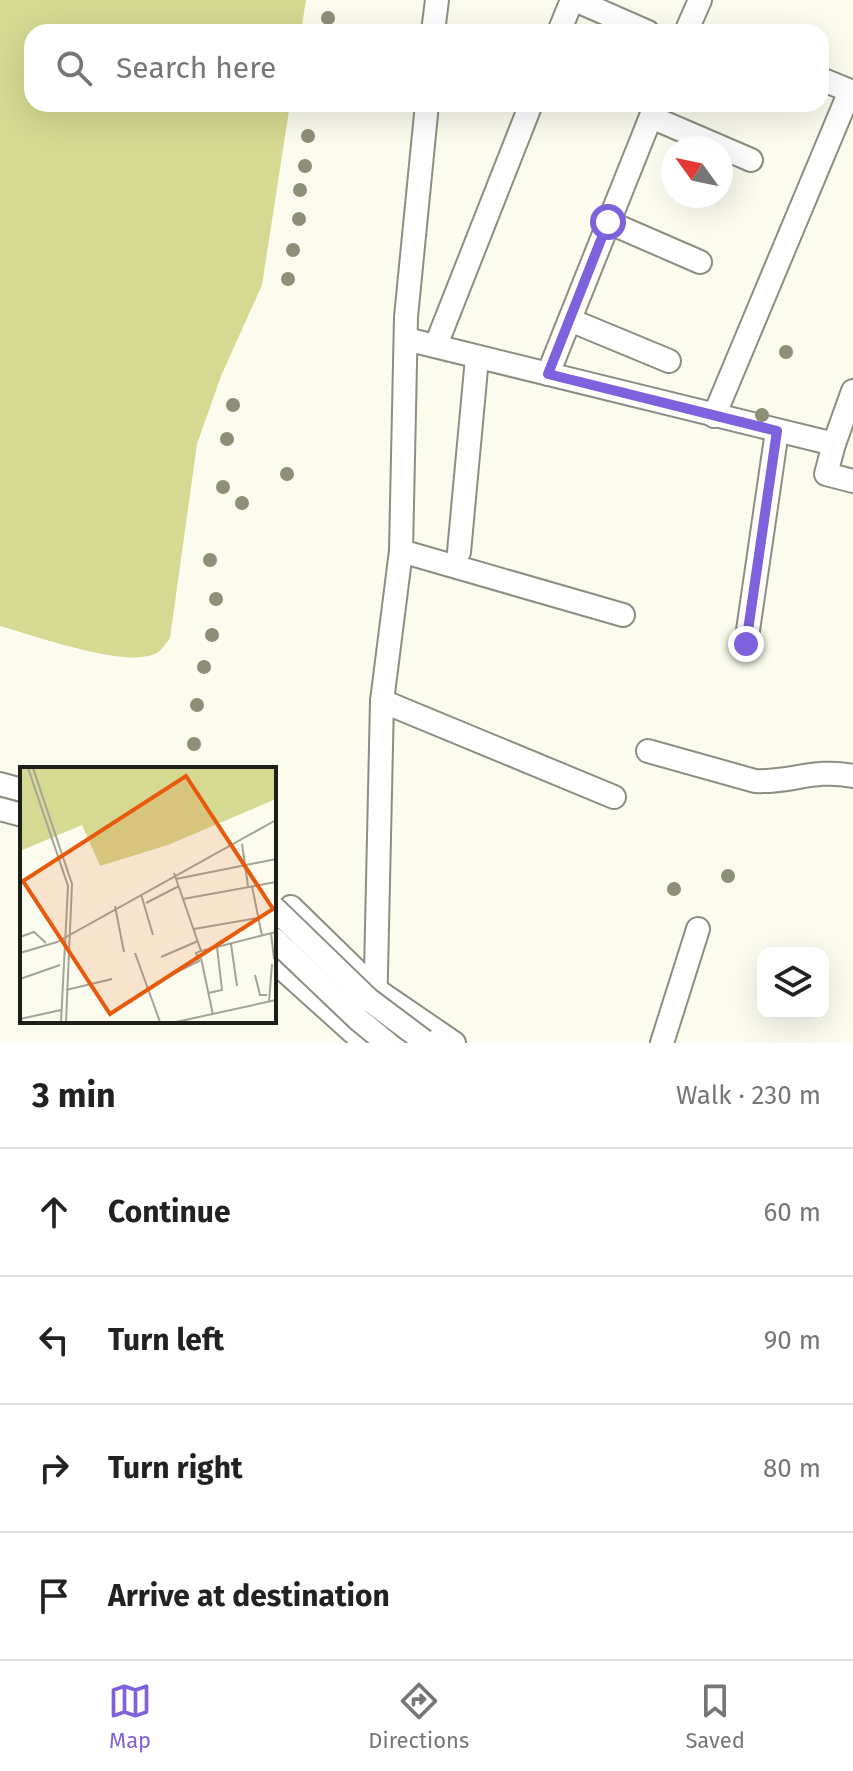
<!DOCTYPE html>
<meta charset="utf-8">
<style>
body{margin:0;font-family:"Fira Sans",sans-serif;background:#f6f6f6;color:#222}
.controls{position:absolute;right:24px;bottom:24px;display:grid;overflow:hidden;border-radius:16px;box-shadow:0 8px 32px #0002}
.controls button{width:72px;height:72px;display:grid;place-items:center;padding:0;border:0;border-bottom:2px solid #e0e0e0;background:#fff;color:#222;font:40px sans-serif}
.compass{position:absolute;left:661px;top:136px;width:72px;height:72px;border-radius:50%;background:#fff;box-shadow:0 8px 32px #0002;rotate:303deg}
.stop{position:absolute;width:24px;height:24px;margin:-18px;border:6px solid #7e61dc;border-radius:50%;background:#fff}
.stop.end{background:#7e61dc;border-color:#fff;box-shadow:0 2px 8px #0008}
.list{margin:0;padding:0;list-style:none}
h2{display:flex;justify-content:space-between;align-items:center;height:104px;margin:0;padding:0 32px;font-size:34px}
h2 small{font-size:26px;font-weight:400;color:#767676}
.list li{display:grid;grid-template-columns:52px 1fr auto;gap:24px;align-items:center;box-sizing:border-box;height:128px;padding:0 32px;border-top:2px solid #e0e0e0}
.list b{display:block;font-size:30px;white-space:nowrap}
.list em{font-size:26px;font-style:normal;color:#767676}
.icon{flex:none;width:44px;height:44px;fill:none;stroke:currentColor;stroke-width:2;stroke-linecap:round;stroke-linejoin:round}
.map{position:relative;flex:none;width:853px;height:1043px;overflow:hidden}
.search{position:absolute;background:#fff;box-shadow:0 8px 32px #0002;left:24px;right:24px;top:24px;height:88px;display:flex;align-items:center;gap:20px;box-sizing:border-box;padding:0 28px;border-radius:24px;color:#767676;font-size:30px}
.sheet{height:616px;background:#fff}
nav{display:flex;justify-content:space-around;align-items:center;box-sizing:border-box;height:112px;border-top:2px solid #e0e0e0;background:#fff;font-size:22px;color:#767676}
nav a{display:grid;justify-items:center;gap:4px}
nav .on{color:#7e61dc}
.map>svg:first-child{display:block}
.water{fill:#d5d991}
.lines{fill:none;stroke-linecap:round;stroke-linejoin:round}
.minor-casing{stroke:#8d8e81;stroke-width:26}
.minor{stroke:#fff;stroke-width:22}
.minor-bridge-casing{stroke:#8d8e81;stroke-width:26;stroke-linecap:butt}
.minor-bridge{stroke:#fff;stroke-width:22}
.tree{fill:#8e8f77}
.route{stroke:#7e61dc;stroke-width:10}
.inset-road{fill:none;stroke:#a3a499;stroke-width:2}
.view{fill:#e8590c;fill-opacity:0.15;stroke:#e8590c;stroke-width:4}
.inset-edge{fill:none;stroke:#1f1f1a;stroke-width:4}
</style>
<div class="map">
<svg width="853" height="1043" viewBox="0 0 853 1043">
<rect width="100%" height="100%" fill="#fbfcee"/>
<!-- water -->
<path class="water" d="M0,0h306l-5,32h-269v72h258l-28,181 -41,91 -24,68 -27,194c-5,7 -10,15 -18,17 -32,11 -117,-19 -152,-29z"/>
<g class="lines">
<defs>
<g id="minor">
<polyline points="575,0 648,32"/>
<polyline points="433,32 437,0"/>
<polyline points="559,32 572,0"/>
<polyline points="686,32 700,0"/>
<polyline points="821,79 853,92"/>
<polyline points="651,117 751,160"/>
<polyline points="608,222 700,262"/>
<polyline points="570,320 669,361"/>
<polyline points="406,339 834,444"/>
<polyline points="436,345 531,104"/>
<polyline points="548,374 656,104"/>
<polyline points="853,391 834,444 826,474 853,481"/>
<polyline points="714,416 850,91"/>
<polyline points="401,551 623,615"/>
<polyline points="459,552 477,358"/>
<polyline points="746,644 777,431"/>
<polyline points="382,701 614,797"/>
<path d="M648,751l107,30c37,2 58,-13 98,-5"/>
<polyline points="0,784 22,790"/>
<polyline points="0,809 22,815"/>
<polyline points="274,929 291,907 375,989 454,1043"/>
<polyline points="274,961 365,1043"/>
<polyline points="375,1018 382,701 401,551 406,317 427,104"/>
<polyline points="662,1043 698,929"/>
</g>
</defs>
<!-- minor casing -->
<use href="#minor" class="minor-casing"/>
<!-- minor -->
<use href="#minor" class="minor"/>
<defs>
<g id="minor-bridge">
<polyline points="274,908 368,999 424,1041"/>
<polyline points="274,939 359,1020 387,1043"/>
</g>
</defs>
<!-- minor-bridge casing -->
<use href="#minor-bridge" class="minor-bridge-casing"/>
<!-- minor-bridge -->
<use href="#minor-bridge" class="minor-bridge"/>
</g>
<!-- trees -->
<g class="tree">
<circle cx="328" cy="18" r="7"/>
<circle cx="308" cy="136" r="7"/>
<circle cx="305" cy="166" r="7"/>
<circle cx="300" cy="190" r="7"/>
<circle cx="299" cy="219" r="7"/>
<circle cx="293" cy="250" r="7"/>
<circle cx="288" cy="279" r="7"/>
<circle cx="786" cy="352" r="7"/>
<circle cx="233" cy="405" r="7"/>
<circle cx="762" cy="415" r="7"/>
<circle cx="227" cy="439" r="7"/>
<circle cx="287" cy="474" r="7"/>
<circle cx="223" cy="487" r="7"/>
<circle cx="242" cy="503" r="7"/>
<circle cx="210" cy="560" r="7"/>
<circle cx="216" cy="599" r="7"/>
<circle cx="212" cy="635" r="7"/>
<circle cx="204" cy="667" r="7"/>
<circle cx="197" cy="705" r="7"/>
<circle cx="194" cy="744" r="7"/>
<circle cx="728" cy="876" r="7"/>
<circle cx="674" cy="889" r="7"/>
</g>
<g class="lines">
<!-- route -->
<polyline class="route" points="608,222 548,374 777,431 746,644"/>
</g>
<!-- overview -->
<g transform="translate(20 767)">
<rect width="256" height="256" fill="#fbfcee"/>
<path d="M0,1h256v31l-108,46 -68,21 -18,-41 -62,26z" fill="#d5d991"/>
<path class="inset-road" d="M8,1l40,118 -7,136M13,1l39,116 -6,138M222,77l6,42M156,112l100,-20M232,119l10,50M121,127l12,41M163,132l93,-17M126,136l33,-17M95,139l9,46M174,162l64,-11M251,166l3,26M0,170l14,-5 12,11M211,177l6,42M181,184l75,-19M0,186l37,-11 219,-122M115,186l25,69M141,190l37,-16M181,191l12,57M153,207l26,-13 -3,-8 5,-2 -27,-78M235,208l5,20h7M0,212l40,-14M46,223l46,-11M188,226l14,-3 -5,-43M249,235l3,-38M0,252l41,-9M156,255l100,-22"/>
<path class="view" d="M166,9l87,133 -163,105 -87,-133z"/>
<rect width="256" height="256" class="inset-edge"/>
</g>
</svg>
<div class="controls">
<button><svg class="icon" aria-label="layers" viewBox="0 0 24 24"><path d="M12 4l9 5-9 5-9-5zM3 14l9 5 9-5"/></svg></button>
</div>
<svg class="compass" viewBox="-18 -18 36 36"><path d="M0-13l5 13h-10z" fill="#e53935"/><path d="M0 13l5-13h-10z" fill="#767676"/></svg>
<div class="stop" style="left:608px;top:222px"></div>
<div class="stop end" style="left:746px;top:644px"></div>
<div class="search"><svg class="icon" aria-label="search" viewBox="0 0 24 24"><circle cx="10" cy="10" r="6"/><path d="M15 15l6 6"/></svg>Search here</div>
</div>
<section class="sheet">
<h2>3 min<small>Walk · 230 m</small></h2>
<ul class="list">
<li><svg class="icon" aria-label="ahead" viewBox="0 0 24 24"><path d="M12 20V5M6 11l6-6 6 6"/></svg><div><b>Continue</b></div><em>60 m</em></li>
<li><svg class="icon" aria-label="left" viewBox="0 0 24 24"><path d="M17 20v-9H6M10 6l-5 5 5 5"/></svg><div><b>Turn left</b></div><em>90 m</em></li>
<li><svg class="icon" aria-label="right" viewBox="0 0 24 24"><path d="M7 20v-9h11M14 6l5 5-5 5"/></svg><div><b>Turn right</b></div><em>80 m</em></li>
<li><svg class="icon" aria-label="arrive" viewBox="0 0 24 24"><path d="M6 21V4h12l-3 4 3 4H6"/></svg><div><b>Arrive at destination</b></div></li>
</ul>
</section>
<nav>
<a class="on"><svg class="icon" aria-label="map" viewBox="0 0 24 24"><path d="M3 6l6-2 6 2 6-2v14l-6 2-6-2-6 2zM9 4v14M15 6v14"/></svg>Map</a>
<a><svg class="icon" aria-label="directions" viewBox="0 0 24 24"><path d="M12 3l9 9-9 9-9-9zM9 14v-3h6M13 9l2 2-2 2"/></svg>Directions</a>
<a><svg class="icon" aria-label="saved" viewBox="0 0 24 24"><path d="M7 4h10v16l-5-4-5 4z"/></svg>Saved</a>
</nav>
